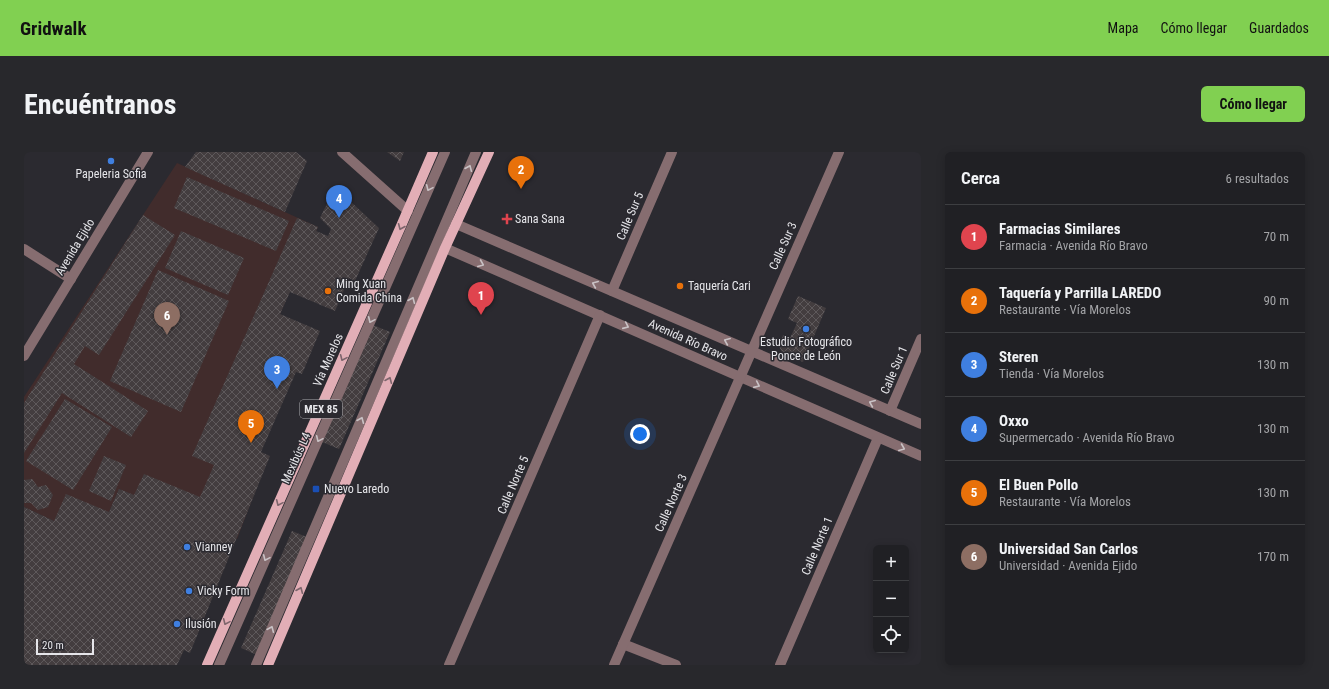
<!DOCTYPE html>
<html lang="es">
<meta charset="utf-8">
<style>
body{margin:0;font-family:"Roboto Condensed",sans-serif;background:#28282c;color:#f1f3f6}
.controls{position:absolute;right:12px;bottom:12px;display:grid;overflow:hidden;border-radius:6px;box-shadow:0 2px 10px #0003}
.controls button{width:36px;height:36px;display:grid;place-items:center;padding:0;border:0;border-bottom:1px solid #3d3e41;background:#202024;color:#f1f3f6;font:20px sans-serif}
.scale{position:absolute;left:12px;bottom:10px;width:58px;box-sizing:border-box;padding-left:4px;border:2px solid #e6e6ea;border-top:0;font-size:11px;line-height:14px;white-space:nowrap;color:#e6e6ea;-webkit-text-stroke:3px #2b2a30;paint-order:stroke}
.you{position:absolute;left:616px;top:282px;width:14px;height:14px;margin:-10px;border:3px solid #fff;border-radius:50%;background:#1a73e8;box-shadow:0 0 0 6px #1a73e833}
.badge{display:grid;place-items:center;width:26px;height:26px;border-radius:50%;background:#81d051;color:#fff;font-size:13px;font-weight:700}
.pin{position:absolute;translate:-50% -33px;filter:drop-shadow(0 1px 2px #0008)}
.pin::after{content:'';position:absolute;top:21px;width:14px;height:12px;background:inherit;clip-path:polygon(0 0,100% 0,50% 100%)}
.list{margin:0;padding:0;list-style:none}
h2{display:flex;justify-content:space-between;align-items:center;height:52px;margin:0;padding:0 16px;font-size:17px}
h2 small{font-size:13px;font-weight:400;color:#a2a3a6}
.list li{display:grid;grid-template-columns:26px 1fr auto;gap:12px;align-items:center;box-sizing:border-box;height:64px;padding:0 16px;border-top:1px solid #3d3e41}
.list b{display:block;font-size:15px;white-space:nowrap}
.list p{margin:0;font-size:13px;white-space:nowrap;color:#a2a3a6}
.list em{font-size:13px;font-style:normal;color:#a2a3a6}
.icon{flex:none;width:22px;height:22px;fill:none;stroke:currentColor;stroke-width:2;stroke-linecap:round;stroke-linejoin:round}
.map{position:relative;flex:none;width:897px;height:513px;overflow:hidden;border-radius:6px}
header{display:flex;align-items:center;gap:24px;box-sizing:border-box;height:56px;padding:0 20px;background:#81d051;color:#111}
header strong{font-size:19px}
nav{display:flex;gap:22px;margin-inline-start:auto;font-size:14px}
.intro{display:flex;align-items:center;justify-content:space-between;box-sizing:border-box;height:96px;padding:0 24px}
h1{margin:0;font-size:28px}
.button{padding:10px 18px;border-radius:6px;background:#81d051;color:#111;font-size:14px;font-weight:700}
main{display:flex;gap:24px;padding:0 24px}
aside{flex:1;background:#202024;border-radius:6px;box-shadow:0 2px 10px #0003}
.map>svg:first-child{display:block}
.education{fill:#412c2c}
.building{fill:url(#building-cross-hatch)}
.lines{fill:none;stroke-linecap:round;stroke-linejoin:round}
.minor{stroke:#866d70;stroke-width:10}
.major{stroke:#e2aeb6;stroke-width:10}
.oneway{stroke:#c9c2c5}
.oneway2{stroke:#7d656c}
.shop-dot{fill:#3f7fe0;stroke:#2b2a30;stroke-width:1.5}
.health-dot{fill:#e0444e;stroke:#2b2a30;stroke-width:1.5}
.food-dot{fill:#e8710a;stroke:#2b2a30;stroke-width:1.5}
.transit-dot{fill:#1a4fb4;stroke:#2b2a30;stroke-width:1.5}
.labels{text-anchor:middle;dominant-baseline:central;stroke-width:3;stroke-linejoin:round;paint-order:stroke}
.shield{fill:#2b2a30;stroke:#aeaeb2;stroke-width:1}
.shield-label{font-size:11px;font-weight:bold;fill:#e6e6ea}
.poi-label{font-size:12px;fill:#e6e6ea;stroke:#2b2a30;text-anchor:start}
.street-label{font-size:12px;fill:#e6e6ea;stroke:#2b2a30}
</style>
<header>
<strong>Gridwalk</strong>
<nav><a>Mapa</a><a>Cómo llegar</a><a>Guardados</a></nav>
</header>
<div class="intro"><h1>Encuéntranos</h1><a class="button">Cómo llegar</a></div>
<main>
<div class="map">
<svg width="897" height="513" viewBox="0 0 897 513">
<defs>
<pattern id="building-cross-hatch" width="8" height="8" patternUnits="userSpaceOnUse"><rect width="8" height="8" fill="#433d3f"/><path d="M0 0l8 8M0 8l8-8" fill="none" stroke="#5e595b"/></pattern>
</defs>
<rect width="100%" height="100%" fill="#2b2a30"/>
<!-- education -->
<polygon class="education" points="153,11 294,75 190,313 234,332 213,387 95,337 85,360 30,369 0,355 0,245"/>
<!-- building -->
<g class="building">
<polygon points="172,0 272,0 283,9 261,60 161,15"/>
<polygon points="363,0 380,0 376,9"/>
<polygon points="163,25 265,69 252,99 150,56"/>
<polygon points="311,35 355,76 331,129 325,126 311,159 266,140 256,162 296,179 278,222 272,220 237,300 246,304 166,501 160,498 153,513 0,513 0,355 30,369 42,342 85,360 95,337 110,343 120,322 176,345 190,313 168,304 273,66 294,75 292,79 304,84 307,77 296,66"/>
<polygon points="119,63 151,83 75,203 61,194 50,212 124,259 107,285 38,241 0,301 0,251"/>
<polygon points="157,79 220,106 204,143 141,116"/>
<polygon points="134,118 205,149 157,260 86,229"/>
<polygon points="774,144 802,156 779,210 758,201 755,194 759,183 766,186 773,171 764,167"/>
<polygon points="349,173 366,180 315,297 298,290"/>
<polygon points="41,247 88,275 49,338 2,309"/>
<polygon points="80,304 102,313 87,349 65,339"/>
<polygon points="8,327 14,335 22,333 29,343 24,355 14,358 7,351 0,351 0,328"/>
<polygon points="268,379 285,386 233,503 217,496"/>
</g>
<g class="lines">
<!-- minor -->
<g class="minor">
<polyline points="318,0 384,59"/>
<polyline points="432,72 897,272"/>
<polyline points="421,96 897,304"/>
<polyline points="0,97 47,127"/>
<polyline points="588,139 648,0"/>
<polyline points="0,204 124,0"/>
<polyline points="866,259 897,187"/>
<polyline points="599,492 652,513"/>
<polyline points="195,513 421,0"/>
<polyline points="232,513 452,0"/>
<polyline points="425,513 576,163"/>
<polyline points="590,513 815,0"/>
<polyline points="756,513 854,286"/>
</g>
<!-- major -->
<g class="major">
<polyline points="183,513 377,74 409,0"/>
<polyline points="244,513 421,96 465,0"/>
</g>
</g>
<!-- one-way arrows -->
<defs><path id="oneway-chevron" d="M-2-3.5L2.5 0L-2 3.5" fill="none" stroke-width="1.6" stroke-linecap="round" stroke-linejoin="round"/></defs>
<g class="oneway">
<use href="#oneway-chevron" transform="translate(445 16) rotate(-67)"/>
<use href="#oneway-chevron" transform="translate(405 36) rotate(114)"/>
<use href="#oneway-chevron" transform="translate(457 112) rotate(23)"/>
<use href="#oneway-chevron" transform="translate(571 132) rotate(-157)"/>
<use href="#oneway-chevron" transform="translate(388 148) rotate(-67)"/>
<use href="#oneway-chevron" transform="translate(347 168) rotate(114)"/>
<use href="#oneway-chevron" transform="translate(602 174) rotate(24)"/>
<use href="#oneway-chevron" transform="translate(703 189) rotate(-157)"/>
<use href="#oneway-chevron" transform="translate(733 233) rotate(24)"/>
<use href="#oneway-chevron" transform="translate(848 251) rotate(-157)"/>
<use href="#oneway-chevron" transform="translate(337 268) rotate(-67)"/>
<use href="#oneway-chevron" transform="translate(295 287) rotate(114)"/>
<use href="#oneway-chevron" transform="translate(878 296) rotate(23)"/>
<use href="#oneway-chevron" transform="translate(242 406) rotate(114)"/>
<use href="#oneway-chevron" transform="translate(247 477) rotate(-67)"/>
</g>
<g class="oneway2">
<use href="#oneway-chevron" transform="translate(377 75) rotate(113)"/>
<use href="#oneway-chevron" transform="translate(319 206) rotate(114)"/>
<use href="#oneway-chevron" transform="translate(365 228) rotate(-67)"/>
<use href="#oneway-chevron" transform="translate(255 351) rotate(114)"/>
<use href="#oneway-chevron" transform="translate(276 438) rotate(-67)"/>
<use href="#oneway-chevron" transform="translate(202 470) rotate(114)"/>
</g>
<!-- markers -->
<g class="shop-dot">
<circle cx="87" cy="9" r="4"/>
<circle cx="782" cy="177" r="4"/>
<circle cx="163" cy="395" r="4"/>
<circle cx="165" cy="439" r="4"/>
<circle cx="153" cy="472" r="4"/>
</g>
<path class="health-dot" d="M481 61h4v4h4v4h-4v4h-4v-4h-4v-4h4z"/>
<g class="food-dot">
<circle cx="656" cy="134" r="4"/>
<circle cx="304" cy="139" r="4"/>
</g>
<rect class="transit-dot" x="288" y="333" width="8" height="8" rx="2"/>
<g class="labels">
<!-- shield labels -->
<rect class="shield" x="276" y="248" width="42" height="18" rx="3"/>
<g class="shield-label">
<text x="297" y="257">MEX 85</text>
</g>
<!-- poi labels -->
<g class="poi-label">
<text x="87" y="22" text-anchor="middle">Papeleria Sofia</text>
<text x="491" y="67">Sana Sana</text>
<text x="312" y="132">Ming Xuan<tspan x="312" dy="14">Comida China</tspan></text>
<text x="664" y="134">Taquería Cari</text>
<text x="782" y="190" text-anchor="middle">Estudio Fotográfico<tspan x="782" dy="14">Ponce de León</tspan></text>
<text x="300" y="337">Nuevo Laredo</text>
<text x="171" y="395">Vianney</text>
<text x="173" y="439">Vicky Form</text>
<text x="161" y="472">Ilusión</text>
</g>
<!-- street labels -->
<g class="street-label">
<text transform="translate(606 64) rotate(-67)">Calle Sur 5</text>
<text transform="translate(759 94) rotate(-66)">Calle Sur 3</text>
<text transform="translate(51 95) rotate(-59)">Avenida Ejido</text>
<text transform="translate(664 188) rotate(24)">Avenida Río Bravo</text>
<text transform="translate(304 208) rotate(-66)">Vía Morelos</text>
<text transform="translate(870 218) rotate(-67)">Calle Sur 1</text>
<text transform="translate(272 306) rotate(-66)">Mexibús L4</text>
<text transform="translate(489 333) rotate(-67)">Calle Norte 5</text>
<text transform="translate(647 351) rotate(-66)">Calle Norte 3</text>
<text transform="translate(793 394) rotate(-67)">Calle Norte 1</text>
</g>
</g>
</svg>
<div class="controls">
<button>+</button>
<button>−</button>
<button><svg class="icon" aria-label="locate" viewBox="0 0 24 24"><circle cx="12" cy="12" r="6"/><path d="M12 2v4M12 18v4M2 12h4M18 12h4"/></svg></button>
</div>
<div class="scale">20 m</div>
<div class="you"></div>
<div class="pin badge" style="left:457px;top:163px;background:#e0444e">1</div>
<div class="pin badge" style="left:497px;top:37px;background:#e8710a">2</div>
<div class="pin badge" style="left:253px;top:237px;background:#3f7fe0">3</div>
<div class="pin badge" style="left:315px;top:66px;background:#3f7fe0">4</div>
<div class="pin badge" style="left:227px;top:291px;background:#e8710a">5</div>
<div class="pin badge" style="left:143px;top:183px;background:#8d6e63">6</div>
</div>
<aside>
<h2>Cerca<small>6 resultados</small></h2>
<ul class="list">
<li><span class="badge" style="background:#e0444e">1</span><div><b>Farmacias Similares</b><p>Farmacia · Avenida Río Bravo</p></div><em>70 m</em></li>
<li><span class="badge" style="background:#e8710a">2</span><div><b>Taquería y Parrilla LAREDO</b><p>Restaurante · Vía Morelos</p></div><em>90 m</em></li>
<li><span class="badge" style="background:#3f7fe0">3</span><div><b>Steren</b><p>Tienda · Vía Morelos</p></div><em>130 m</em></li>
<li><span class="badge" style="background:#3f7fe0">4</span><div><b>Oxxo</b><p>Supermercado · Avenida Río Bravo</p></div><em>130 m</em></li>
<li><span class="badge" style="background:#e8710a">5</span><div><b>El Buen Pollo</b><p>Restaurante · Vía Morelos</p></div><em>130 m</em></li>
<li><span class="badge" style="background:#8d6e63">6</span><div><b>Universidad San Carlos</b><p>Universidad · Avenida Ejido</p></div><em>170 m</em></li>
</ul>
</aside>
</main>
